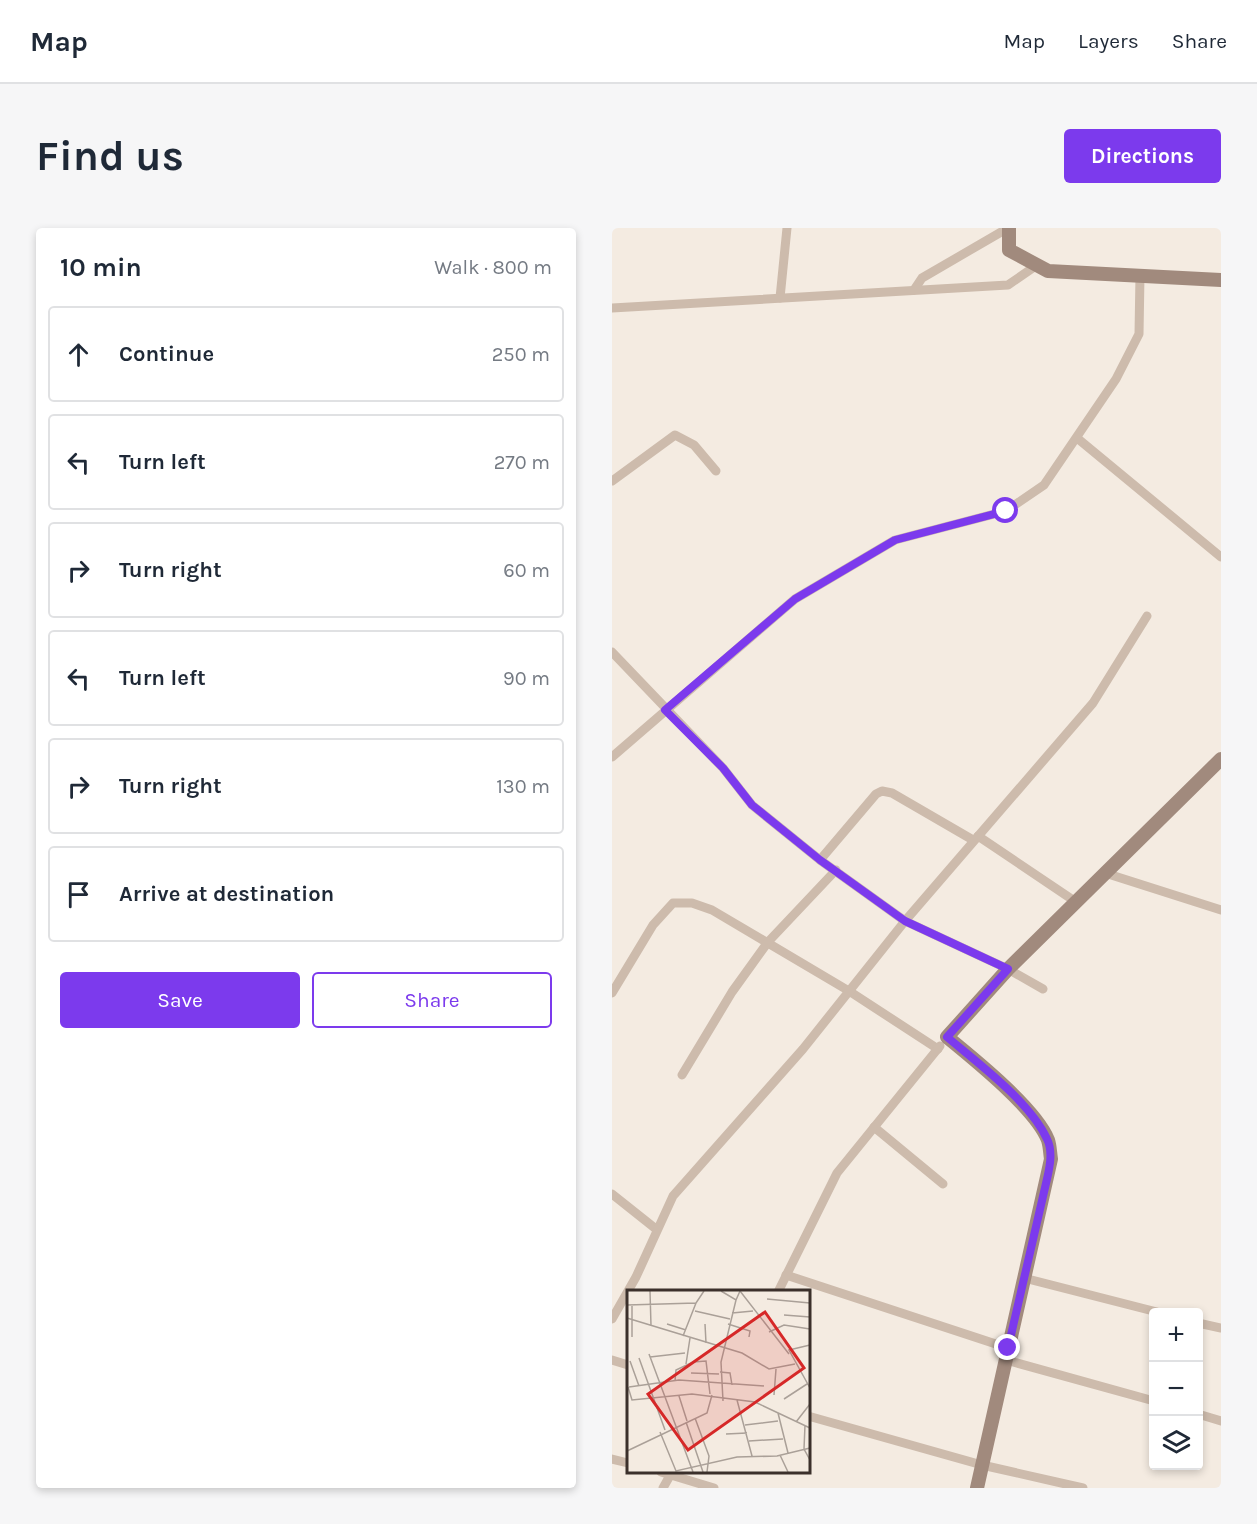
<!DOCTYPE html>
<meta charset="utf-8">
<style>
body{margin:0;font-family:Karla,sans-serif;background:#f6f6f7;color:#1f2937}
.controls{position:absolute;right:18px;bottom:18px;display:grid;overflow:hidden;border-radius:6px;box-shadow:0 3px 9px #0003}
.controls button{width:54px;height:54px;display:grid;place-items:center;padding:0;border:0;border-bottom:2px solid #e0e1e3;background:#fff;color:#1f2937;font:30px sans-serif}
.stop{position:absolute;width:18px;height:18px;margin:-14px;border:4px solid #7c3aed;border-radius:50%;background:#fff}
.stop.end{background:#7c3aed;border-color:#fff;box-shadow:0 2px 6px #0008}
.list{margin:0;padding:0;list-style:none}
h2{display:flex;justify-content:space-between;align-items:center;height:78px;margin:0;padding:0 24px;font-size:26px}
h2 small{font-size:20px;font-weight:400;color:#747a83}
.list li{display:grid;grid-template-columns:39px 1fr auto;gap:18px;align-items:center;box-sizing:border-box;height:96px;margin:0 12px 12px;padding:0 12px;border:2px solid #e0e1e3;border-radius:6px}
.list b{display:block;font-size:22px;white-space:nowrap}
.list em{font-size:20px;font-style:normal;color:#747a83}
.actions{display:flex;gap:12px;padding:18px 24px}
.actions a{flex:1;padding:14px 0;border:2px solid #7c3aed;border-radius:6px;text-align:center;font-size:21px;color:#7c3aed}
.actions .main{background:#7c3aed;color:#fff}
.icon{flex:none;width:33px;height:33px;fill:none;stroke:currentColor;stroke-width:2;stroke-linecap:round;stroke-linejoin:round}
.map{position:relative;flex:none;width:609px;height:1260px;overflow:hidden;border-radius:6px}
header{display:flex;align-items:center;gap:36px;box-sizing:border-box;height:84px;padding:0 30px;background:#fff;border-bottom:2px solid #e0e1e3}
header strong{font-size:28px}
nav{display:flex;gap:33px;margin-inline-start:auto;font-size:21px}
.intro{display:flex;align-items:center;justify-content:space-between;box-sizing:border-box;height:144px;padding:0 36px}
h1{margin:0;font-size:42px}
.button{padding:15px 27px;border-radius:6px;background:#7c3aed;color:#fff;font-size:21px;font-weight:700}
main{display:flex;gap:36px;padding:0 36px}
aside{flex:1;background:#fff;border-radius:6px;box-shadow:0 3px 9px #0003}
.map>svg:first-child{display:block}
.lines{fill:none;stroke-linecap:round;stroke-linejoin:round}
.street{stroke:#cdbbac;stroke-width:9}
.secondary{stroke:#a18a7d;stroke-width:14}
.route{stroke:#7c3aed;stroke-width:8}
.inset-road{fill:none;stroke:#aaa098;stroke-width:1.5}
.view{fill:#d62828;fill-opacity:0.15;stroke:#d62828;stroke-width:3}
.inset-edge{fill:none;stroke:#3b302b;stroke-width:3}
</style>
<header>
<strong>Map</strong>
<nav><a>Map</a><a>Layers</a><a>Share</a></nav>
</header>
<div class="intro"><h1>Find us</h1><a class="button">Directions</a></div>
<main>
<aside>
<h2>10 min<small>Walk · 800 m</small></h2>
<ul class="list">
<li><svg class="icon" aria-label="ahead" viewBox="0 0 24 24"><path d="M12 20V5M6 11l6-6 6 6"/></svg><div><b>Continue</b></div><em>250 m</em></li>
<li><svg class="icon" aria-label="left" viewBox="0 0 24 24"><path d="M17 20v-9H6M10 6l-5 5 5 5"/></svg><div><b>Turn left</b></div><em>270 m</em></li>
<li><svg class="icon" aria-label="right" viewBox="0 0 24 24"><path d="M7 20v-9h11M14 6l5 5-5 5"/></svg><div><b>Turn right</b></div><em>60 m</em></li>
<li><svg class="icon" aria-label="left" viewBox="0 0 24 24"><path d="M17 20v-9H6M10 6l-5 5 5 5"/></svg><div><b>Turn left</b></div><em>90 m</em></li>
<li><svg class="icon" aria-label="right" viewBox="0 0 24 24"><path d="M7 20v-9h11M14 6l5 5-5 5"/></svg><div><b>Turn right</b></div><em>130 m</em></li>
<li><svg class="icon" aria-label="arrive" viewBox="0 0 24 24"><path d="M6 21V4h12l-3 4 3 4H6"/></svg><div><b>Arrive at destination</b></div></li>
</ul>
<div class="actions"><a class="main">Save</a><a>Share</a></div>
</aside>
<div class="map">
<svg width="609" height="1260" viewBox="0 0 609 1260">
<rect width="100%" height="100%" fill="#f4ebe1"/>
<g class="lines">
<!-- street -->
<g class="street">
<polyline points="302,62 310,50 396,0"/>
<polyline points="168,70 175,0"/>
<polyline points="0,80 396,57 425,37"/>
<polyline points="465,210 609,329"/>
<polyline points="0,253 63,207 82,217 104,243"/>
<polyline points="0,424 111,540 140,577 208,632 293,693 396,741 431,761"/>
<polyline points="0,529 183,371 283,312 394,283 432,257 504,151 527,106 528,47"/>
<polyline points="366,608 464,674"/>
<polyline points="208,632 264,566 270,563 280,565 361,612"/>
<polyline points="493,645 609,682"/>
<polyline points="0,765 41,697 61,675 80,675 100,682 237,763 326,821"/>
<polyline points="70,847 120,764 156,714 224,642"/>
<polyline points="262,899 331,956"/>
<polyline points="0,966 44,1001"/>
<polyline points="174,1047 396,1120"/>
<polyline points="412,1050 545,1084"/>
<polyline points="166,1064 225,945 328,818"/>
<polyline points="0,1091 24,1049 61,968 191,821 293,693 481,475 535,388"/>
<polyline points="586,1095 609,1100"/>
<polyline points="0,1132 16,1137"/>
<polyline points="394,1132 542,1173"/>
<polyline points="586,1186 609,1193"/>
<polyline points="196,1188 370,1237 471,1260"/>
<polyline points="0,1231 16,1235"/>
<polyline points="49,1244 102,1260"/>
<polyline points="51,1260 60,1244"/>
</g>
<!-- secondary -->
<g class="secondary">
<polyline points="397,0 397,22 436,43 609,52"/>
<path d="M365,1260l74,-329c-1,-6 -1,-13 -3,-19 -12,-31 -74,-81 -101,-103l61,-68 213,-210"/>
</g>
</g>
<g class="lines">
<!-- route -->
<path class="route" d="M394,283l-111,29 -100,59 -130,111 58,58 29,37 68,55 85,61 103,48 -61,68c31,26 83,65 100,102 6,12 3,27 0,40l-39,169"/>
</g>
<!-- overview -->
<g transform="translate(15 1062)">
<rect width="183" height="183" fill="#f4ebe1"/>
<path class="inset-road" d="M23,1l1,35M94,1l15,9 4,-9M113,1l49,63M140,9l43,4M0,15l69,-2 8,-12M68,21l35,8M105,23l21,-2M157,25l26,2M0,28l115,35 27,16 26,-5M40,34l19,6M78,34l1,19M101,34l22,7 -1,6M142,42l15,-7 26,4M56,46l13,-33M5,47v-31M183,55l-21,5 21,38M22,64l44,118M23,67l35,-4M12,68l26,72M3,71l9,25M59,74l4,-26M93,82l10,1 2,12M64,83l28,1M48,91l1,-11 17,-8 13,-1 4,33M1,97l4,13 60,-6 63,8 55,26M2,97l50,-7 85,6M147,105l2,-26M52,106l8,25M157,109l23,-15M110,110l15,56M96,111l-2,-39 15,-62M151,123l10,40M68,128l14,38 -2,16M59,132l17,50M169,132l14,-18M118,135l33,-4M178,135l-1,24 6,11M33,142l16,39 61,-14 40,-1 33,-8M99,144l21,-1M122,151l34,-2M0,161l80,-38 5,-18M153,165l8,17"/>
<path class="view" d="M138,22l39,56 -116,82 -40,-56z"/>
<rect width="183" height="183" class="inset-edge"/>
</g>
</svg>
<div class="controls">
<button>+</button>
<button>−</button>
<button><svg class="icon" aria-label="layers" viewBox="0 0 24 24"><path d="M12 4l9 5-9 5-9-5zM3 14l9 5 9-5"/></svg></button>
</div>
<div class="stop" style="left:394px;top:283px"></div>
<div class="stop end" style="left:396px;top:1120px"></div>
</div>
</main>
